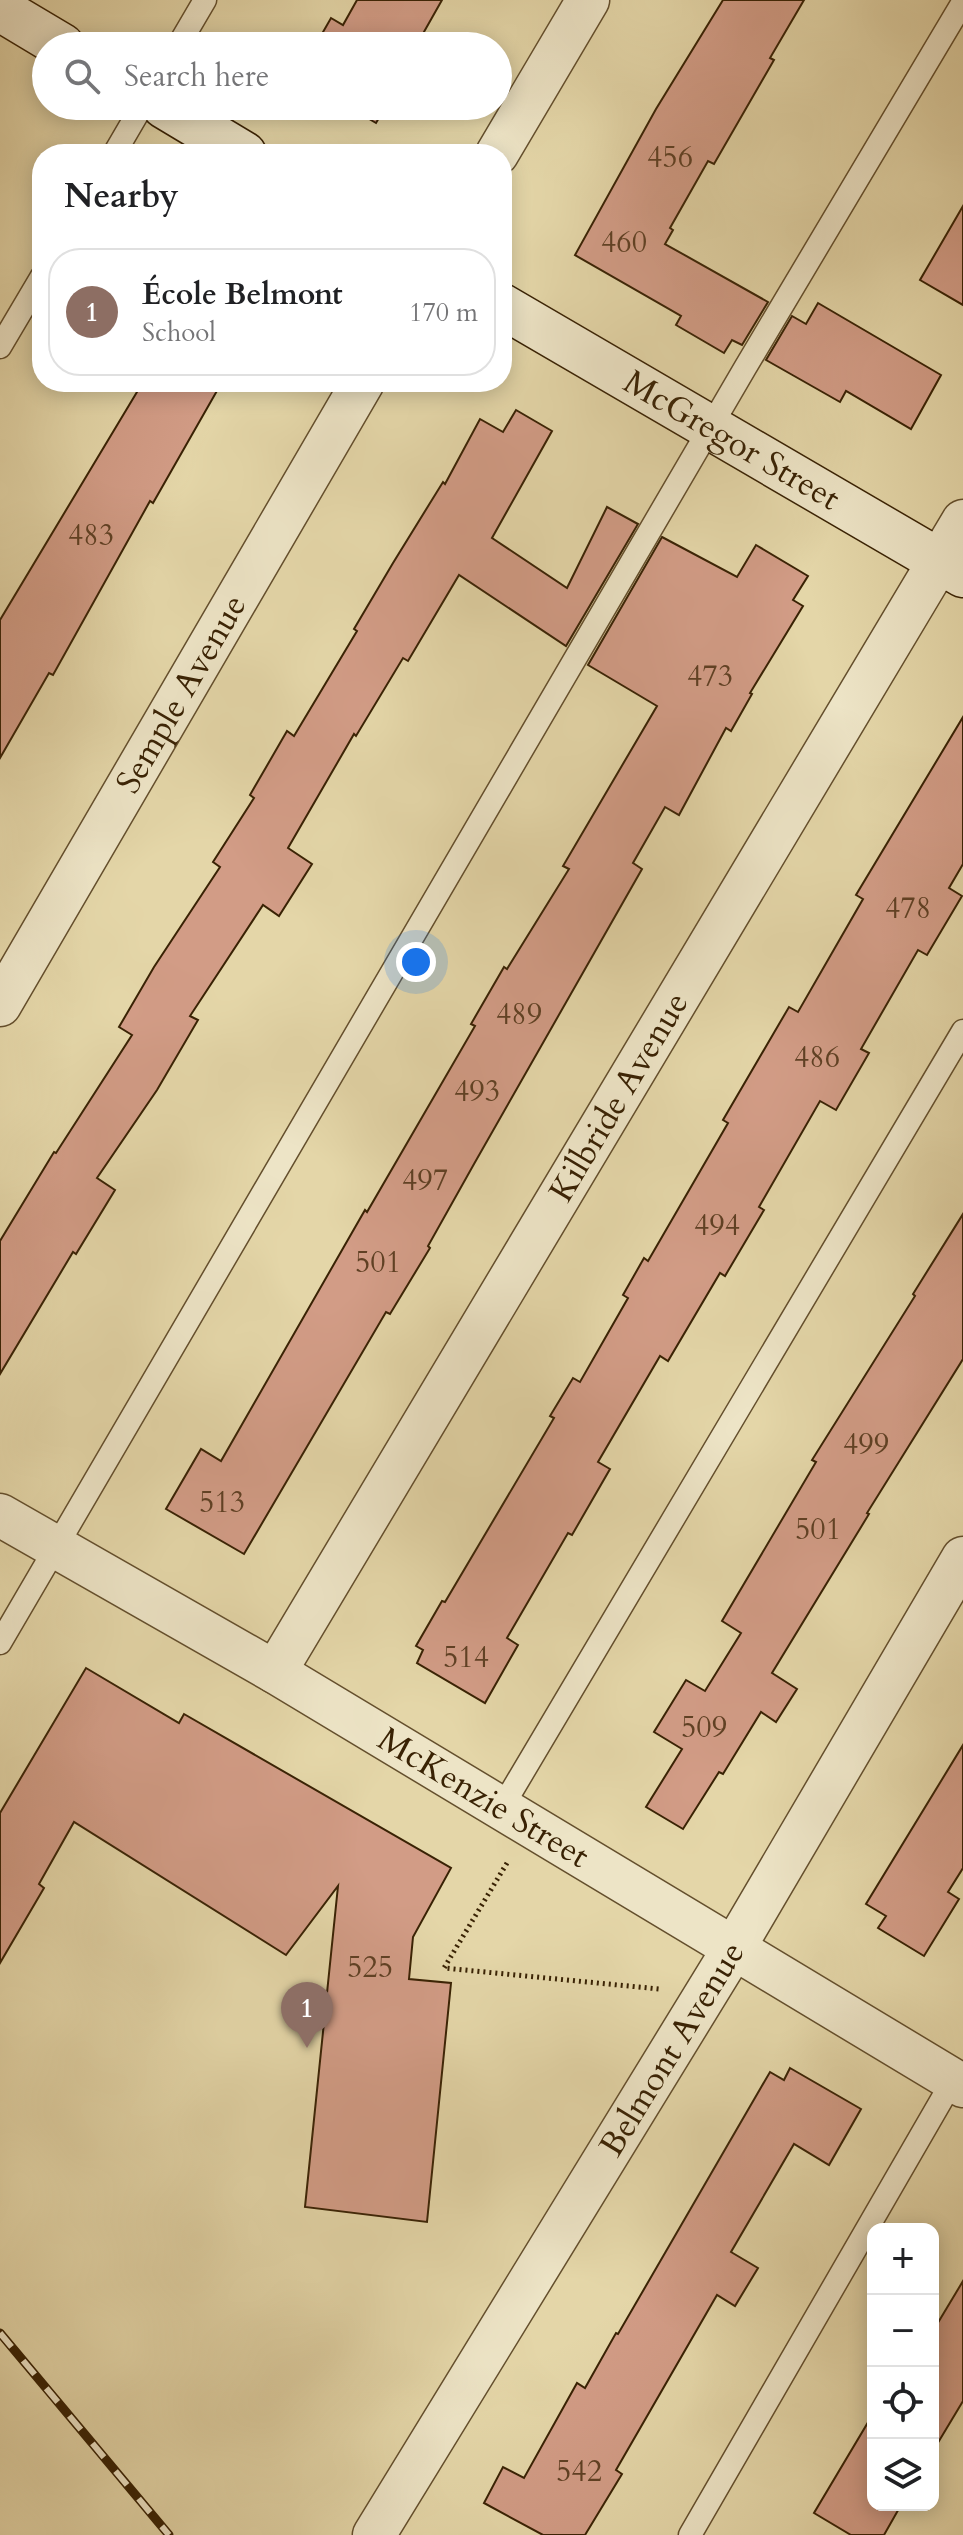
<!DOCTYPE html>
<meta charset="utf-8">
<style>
body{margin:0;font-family:Cardo,serif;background:#f6f6f6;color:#202124}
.controls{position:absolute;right:24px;bottom:24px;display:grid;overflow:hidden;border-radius:16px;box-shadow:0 4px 20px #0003}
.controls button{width:72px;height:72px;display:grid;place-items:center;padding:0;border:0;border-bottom:2px solid #e0e0e0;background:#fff;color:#202124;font:40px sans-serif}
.you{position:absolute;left:416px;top:962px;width:28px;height:28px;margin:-20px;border:6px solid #fff;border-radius:50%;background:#1a73e8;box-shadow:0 0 0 12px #1a73e833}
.badge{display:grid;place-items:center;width:52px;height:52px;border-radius:50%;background:#db2777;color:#fff;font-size:26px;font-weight:700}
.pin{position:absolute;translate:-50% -66px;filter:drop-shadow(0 2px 4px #0008)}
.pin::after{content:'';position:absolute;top:42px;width:28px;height:24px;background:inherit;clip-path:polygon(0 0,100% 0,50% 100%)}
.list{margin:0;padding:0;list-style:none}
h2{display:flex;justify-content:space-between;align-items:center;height:104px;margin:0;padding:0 32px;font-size:34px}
h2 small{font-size:26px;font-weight:400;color:#757577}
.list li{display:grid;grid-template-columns:52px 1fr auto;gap:24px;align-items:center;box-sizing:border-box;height:128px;margin:0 16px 16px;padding:0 16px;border:2px solid #e0e0e0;border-radius:32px}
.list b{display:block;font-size:30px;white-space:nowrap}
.list p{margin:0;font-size:26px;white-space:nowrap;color:#757577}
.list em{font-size:26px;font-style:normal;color:#757577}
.icon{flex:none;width:44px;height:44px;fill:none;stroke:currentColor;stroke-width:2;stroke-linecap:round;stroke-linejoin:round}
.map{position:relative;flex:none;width:963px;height:2535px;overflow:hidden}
.search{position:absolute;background:#fff;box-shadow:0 4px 20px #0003;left:32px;top:32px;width:480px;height:88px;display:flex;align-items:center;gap:20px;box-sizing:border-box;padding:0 28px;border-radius:44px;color:#757577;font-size:30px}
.panel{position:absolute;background:#fff;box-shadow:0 4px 20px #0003;left:32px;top:144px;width:480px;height:248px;border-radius:32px}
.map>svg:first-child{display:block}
.building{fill:#d29c86;stroke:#392204;stroke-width:2}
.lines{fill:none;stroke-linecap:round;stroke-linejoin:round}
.lane-casing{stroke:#644f2d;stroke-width:25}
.street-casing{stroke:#644f2d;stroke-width:45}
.secondary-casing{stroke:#392204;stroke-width:47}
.path{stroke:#392204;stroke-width:5;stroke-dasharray:2 4;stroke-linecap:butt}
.lane{stroke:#ede4c6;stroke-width:22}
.street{stroke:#ede4c6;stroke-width:42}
.secondary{stroke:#ede4c6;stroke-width:44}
.rail-casing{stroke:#392204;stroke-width:9}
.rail{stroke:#ede4c6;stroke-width:6;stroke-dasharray:18;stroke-linecap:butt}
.labels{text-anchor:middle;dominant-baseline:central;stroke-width:6;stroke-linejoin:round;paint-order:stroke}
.number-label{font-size:30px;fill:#5f4024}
.street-label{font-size:34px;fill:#392204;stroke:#ede4c6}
</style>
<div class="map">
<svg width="963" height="2535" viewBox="0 0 963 2535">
<rect width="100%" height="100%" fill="#e4d6a8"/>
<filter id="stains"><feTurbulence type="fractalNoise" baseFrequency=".0025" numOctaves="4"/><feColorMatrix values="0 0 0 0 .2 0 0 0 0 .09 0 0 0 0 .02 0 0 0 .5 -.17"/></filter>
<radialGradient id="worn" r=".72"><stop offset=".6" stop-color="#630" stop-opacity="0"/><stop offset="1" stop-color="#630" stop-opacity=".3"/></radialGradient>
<!-- building -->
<g class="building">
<polygon points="357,0 442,0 416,46 315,46 331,18 343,25"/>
<polygon points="723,0 804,0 770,58 774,60 714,164 708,161 670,228 673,230 665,244 768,302 742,345 732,340 724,353 676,325 681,316 575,255 656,109"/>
<polygon points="347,106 386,106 376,123"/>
<polygon points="963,206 963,305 920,280"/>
<polygon points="818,303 941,375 911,429 846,391 840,402 766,360 792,316 806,324"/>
<polygon points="143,382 222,382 153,503 150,501 53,675 49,673 0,758 0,620"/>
<polygon points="516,410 552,431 492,538 567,588 607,507 638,524 566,646 459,575 408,661 403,658 356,736 354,734 288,848 312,864 279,916 263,905 190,1016 198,1020 157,1090 97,1178 115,1190 76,1254 73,1252 0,1374 0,1241 54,1152 56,1153 132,1035 119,1027 154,967 220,867 213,862 254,798 250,795 287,731 294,736 357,631 354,629 393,563 443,482 445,484 480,419 503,432"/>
<polygon points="662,537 737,577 756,545 808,576 793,600 803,606 750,693 752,694 731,731 726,728 679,815 665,807 633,863 642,869 474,1164 428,1246 430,1248 390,1314 386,1312 244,1554 166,1509 201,1449 221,1461 365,1210 367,1212 475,1026 471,1024 504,967 507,969 569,869 563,866 657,706 588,665"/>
<polygon points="963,717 963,864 949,888 962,896 927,955 918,950 861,1049 869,1053 836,1110 820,1101 759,1207 764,1210 725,1276 720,1273 668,1361 660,1356 598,1462 610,1469 572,1535 568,1533 507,1638 518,1645 485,1703 417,1663 423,1650 416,1646 442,1601 445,1602 554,1418 550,1416 573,1378 580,1382 628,1298 623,1295 644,1258 648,1261 728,1123 723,1120 789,1007 798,1012 863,899 856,895"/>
<polygon points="963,1214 963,1359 867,1513 869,1514 772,1673 797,1689 776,1722 761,1712 723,1774 719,1772 683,1829 646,1807 682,1749 654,1732 686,1680 705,1691 741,1633 722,1621 816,1462 812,1460 915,1296 913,1294"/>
<polygon points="86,1668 179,1723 184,1714 451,1868 413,1937 409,1979 451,1983 427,2222 305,2207 338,1886 286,1955 74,1822 39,1884 44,1888 0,1963 0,1813"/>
<polygon points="963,1745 963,1868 948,1892 959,1899 924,1956 878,1928 886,1916 866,1904"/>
<polygon points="790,2068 861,2109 829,2165 794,2144 731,2252 758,2268 735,2306 717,2295 616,2470 622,2474 585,2535 543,2535 484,2503 503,2467 524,2478 577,2383 585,2388 616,2333 618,2334 770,2072 784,2080"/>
<polygon points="963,2281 963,2401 933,2451 933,2331"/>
<polygon points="873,2414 873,2505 901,2505 884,2535 851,2535 814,2513"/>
</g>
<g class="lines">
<defs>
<g id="lane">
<polyline points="178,46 205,0"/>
<polyline points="114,154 142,106"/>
<polyline points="0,347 42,276"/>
<polyline points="0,1643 745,368 963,2"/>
<polyline points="501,1809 963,1031"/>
<polyline points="690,2535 956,2075"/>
</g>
<g id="street">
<polyline points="497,154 588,0"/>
<path id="s1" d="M0,1005l363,-623"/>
<path id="s2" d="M0,1515l275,157 688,414"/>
<path id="s3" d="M275,1672l688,-1151"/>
<path id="s4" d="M374,2535l360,-587 229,-390"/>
</g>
<g id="secondary">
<polyline points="0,9 62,46"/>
<polyline points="164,106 244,154"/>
<path id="s5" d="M502,306l461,269"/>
</g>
</defs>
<!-- lane casing -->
<use href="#lane" class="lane-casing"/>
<!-- street casing -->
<use href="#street" class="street-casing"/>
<!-- secondary casing -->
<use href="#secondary" class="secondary-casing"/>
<!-- path -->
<polyline class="path" points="507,1863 444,1968 659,1989"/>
<!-- lane -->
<use href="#lane" class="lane"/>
<!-- street -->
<use href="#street" class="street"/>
<!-- secondary -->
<use href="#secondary" class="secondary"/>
<defs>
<polyline id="rail" points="0,2333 169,2535"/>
</defs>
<!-- rail casing -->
<use href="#rail" class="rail-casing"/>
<!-- rail -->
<use href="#rail" class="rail"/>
</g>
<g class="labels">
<!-- number labels -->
<g class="number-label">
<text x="670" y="157">456</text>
<text x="624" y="242">460</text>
<text x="91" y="535">483</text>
<text x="710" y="676">473</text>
<text x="908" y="908">478</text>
<text x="519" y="1014">489</text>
<text x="817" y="1057">486</text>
<text x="477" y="1091">493</text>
<text x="425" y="1180">497</text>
<text x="717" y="1225">494</text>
<text x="378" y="1262">501</text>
<text x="866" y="1444">499</text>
<text x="222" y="1502">513</text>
<text x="818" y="1529">501</text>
<text x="466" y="1657">514</text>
<text x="704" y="1727">509</text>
<text x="370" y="1967">525</text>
<text x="579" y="2471">542</text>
</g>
<!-- street labels -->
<g class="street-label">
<text stroke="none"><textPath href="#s5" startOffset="266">McGregor Street</textPath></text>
<text stroke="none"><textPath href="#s1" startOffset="360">Semple Avenue</textPath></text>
<text stroke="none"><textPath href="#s3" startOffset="670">Kilbride Avenue</textPath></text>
<text stroke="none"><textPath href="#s2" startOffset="560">McKenzie Street</textPath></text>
<text stroke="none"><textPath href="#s4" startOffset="570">Belmont Avenue</textPath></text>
</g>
</g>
<rect width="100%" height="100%" filter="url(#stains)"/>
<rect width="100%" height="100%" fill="url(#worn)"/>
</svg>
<div class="controls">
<button>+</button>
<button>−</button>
<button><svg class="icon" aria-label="locate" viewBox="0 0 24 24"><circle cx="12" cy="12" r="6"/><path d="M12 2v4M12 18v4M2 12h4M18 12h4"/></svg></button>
<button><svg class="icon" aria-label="layers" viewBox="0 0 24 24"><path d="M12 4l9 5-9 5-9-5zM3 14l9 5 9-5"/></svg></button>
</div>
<div class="you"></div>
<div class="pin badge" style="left:307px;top:2048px;background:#8d6e63">1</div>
<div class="search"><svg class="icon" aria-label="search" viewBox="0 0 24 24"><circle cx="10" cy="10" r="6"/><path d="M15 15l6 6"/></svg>Search here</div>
<section class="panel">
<h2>Nearby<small></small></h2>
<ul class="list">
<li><span class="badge" style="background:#8d6e63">1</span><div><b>École Belmont</b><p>School</p></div><em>170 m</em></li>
</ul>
</section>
</div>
